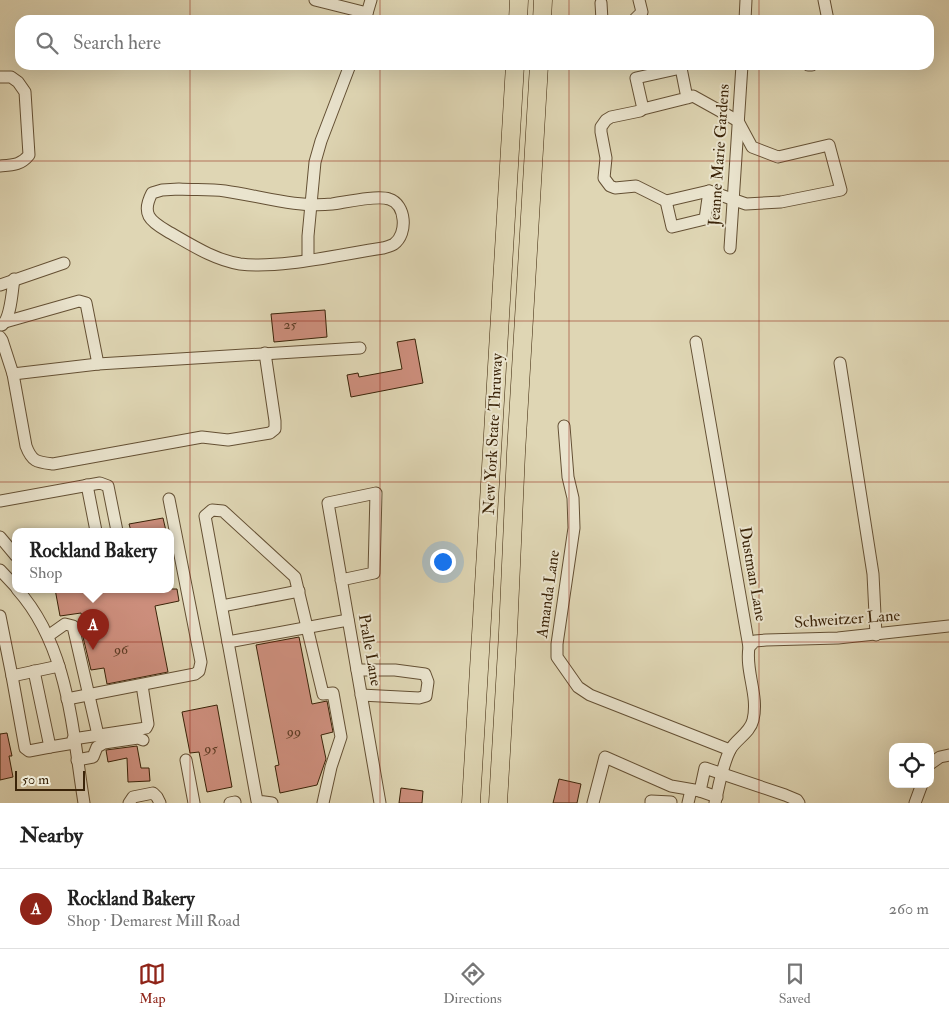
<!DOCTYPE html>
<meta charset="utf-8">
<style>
body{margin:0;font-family:"IM FELL Double Pica",serif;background:#f6f6f6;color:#222}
.controls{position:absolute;right:15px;bottom:15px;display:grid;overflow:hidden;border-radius:10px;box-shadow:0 5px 20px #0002}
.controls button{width:45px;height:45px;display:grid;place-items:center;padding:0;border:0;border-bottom:1px solid #e0e0e0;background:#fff;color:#222;font:25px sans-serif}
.scale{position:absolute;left:15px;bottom:12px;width:70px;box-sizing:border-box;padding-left:5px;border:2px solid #3b2409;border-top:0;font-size:14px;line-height:18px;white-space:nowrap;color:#3b2409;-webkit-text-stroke:4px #eae4ce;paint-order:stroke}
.you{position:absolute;left:442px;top:561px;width:18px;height:18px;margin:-12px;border:4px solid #fff;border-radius:50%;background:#1a73e8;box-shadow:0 0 0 8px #1a73e833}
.badge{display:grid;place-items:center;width:32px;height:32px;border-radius:50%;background:#8f2418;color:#fff;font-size:16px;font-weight:700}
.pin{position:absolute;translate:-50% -41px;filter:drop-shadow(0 1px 2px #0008)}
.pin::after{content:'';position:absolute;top:26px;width:18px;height:15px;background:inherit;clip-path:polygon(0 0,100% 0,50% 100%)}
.popup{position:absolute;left:12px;top:528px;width:162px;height:65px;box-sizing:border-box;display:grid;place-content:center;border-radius:10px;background:#fff;filter:drop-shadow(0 1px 4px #0005);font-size:16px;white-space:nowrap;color:#767676}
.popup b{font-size:19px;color:#222}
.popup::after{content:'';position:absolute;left:50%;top:100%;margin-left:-10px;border:10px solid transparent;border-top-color:#fff}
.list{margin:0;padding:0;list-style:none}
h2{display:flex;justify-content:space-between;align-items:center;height:65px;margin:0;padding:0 20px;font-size:21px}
h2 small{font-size:16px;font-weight:400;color:#767676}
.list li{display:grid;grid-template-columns:32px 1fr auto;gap:15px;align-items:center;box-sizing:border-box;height:80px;padding:0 20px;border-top:1px solid #e0e0e0}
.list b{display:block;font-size:19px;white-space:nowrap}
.list p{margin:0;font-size:16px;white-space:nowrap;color:#767676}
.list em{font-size:16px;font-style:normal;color:#767676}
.icon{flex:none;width:28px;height:28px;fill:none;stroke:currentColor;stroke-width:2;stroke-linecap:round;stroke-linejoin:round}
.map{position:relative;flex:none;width:949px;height:803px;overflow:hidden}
.search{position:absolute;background:#fff;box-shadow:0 5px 20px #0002;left:15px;right:15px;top:15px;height:55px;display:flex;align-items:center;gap:12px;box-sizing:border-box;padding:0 18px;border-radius:15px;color:#767676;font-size:19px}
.sheet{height:145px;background:#fff}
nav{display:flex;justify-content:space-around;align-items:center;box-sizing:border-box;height:70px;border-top:1px solid #e0e0e0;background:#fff;font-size:14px;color:#767676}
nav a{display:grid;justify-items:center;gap:2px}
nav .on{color:#8f2418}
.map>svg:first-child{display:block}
.building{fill:#cc8e7c;stroke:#3b2409}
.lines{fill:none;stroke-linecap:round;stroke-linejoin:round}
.minor-casing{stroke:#645034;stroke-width:13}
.highway-casing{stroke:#3b2409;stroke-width:19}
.minor{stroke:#eae4ce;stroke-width:11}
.highway{stroke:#dfd6b4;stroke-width:18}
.grid{fill:none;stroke:#8f2418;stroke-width:1;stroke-opacity:0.55}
.labels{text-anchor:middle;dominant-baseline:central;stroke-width:4;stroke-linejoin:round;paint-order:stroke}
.number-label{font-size:14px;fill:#5f3e26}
.street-label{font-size:16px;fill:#3b2409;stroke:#eae4ce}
</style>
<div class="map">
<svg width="949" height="803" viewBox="0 0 949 803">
<rect width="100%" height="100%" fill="#dfd6b4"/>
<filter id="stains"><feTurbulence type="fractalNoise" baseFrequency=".004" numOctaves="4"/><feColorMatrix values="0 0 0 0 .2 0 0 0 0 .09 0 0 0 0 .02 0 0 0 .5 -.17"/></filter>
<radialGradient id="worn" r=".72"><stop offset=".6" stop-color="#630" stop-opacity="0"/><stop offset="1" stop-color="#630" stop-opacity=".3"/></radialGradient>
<!-- building -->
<g class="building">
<polygon points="325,310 327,337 274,342 271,314"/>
<polygon points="415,339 423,383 351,397 347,375 358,373 359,377 402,369 397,342"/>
<polygon points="163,518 166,531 131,531 129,524"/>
<polygon points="55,589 177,589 179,601 155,606 168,672 107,684 104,668 91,670 82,633 85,632 81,613 60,616"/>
<polygon points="299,637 312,704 327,701 333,732 321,735 326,759 317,785 280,793 275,766 279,765 256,645"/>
<polygon points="217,705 232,787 207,792 199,752 190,753 182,712"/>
<polygon points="7,733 12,756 9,756 13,777 0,780 0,734"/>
<polygon points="137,746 141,768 149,768 150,781 128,782 127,758 108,762 106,750"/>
<polygon points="559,779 581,784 577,803 553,803"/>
<polygon points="401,788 423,791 422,803 399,803"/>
</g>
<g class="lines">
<defs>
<g id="minor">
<polyline points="315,0 367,13"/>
<polyline points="824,0 828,20"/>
<polyline points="601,3 602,20"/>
<polyline points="365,20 371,0"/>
<polyline points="634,20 642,12 639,0"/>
<polyline points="745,20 746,0"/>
<polyline points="808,65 812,65"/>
<path d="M0,77h11l7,5 7,10 4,63c-8,10 -16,10 -29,11"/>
<polyline points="643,109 640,111 611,117 606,120 601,127 601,132 606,158 604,178 610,186 615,188 636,186 666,201 709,191 746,204 781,202 841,190 829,145 778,157 752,147 738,121 693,96 687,98 643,109 636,78 681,68 687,98"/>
<path d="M179,189c15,1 31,0 46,2 35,5 71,17 107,13 14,-2 45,-9 57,-5 17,5 19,35 5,45 -3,2 -8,3 -11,4 -42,6 -101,21 -143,16 -26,-4 -50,-20 -73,-33 -17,-10 -26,-17 -15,-38l10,-3z"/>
<polyline points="666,201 672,227 705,219 709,191"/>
<polyline points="730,248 742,65"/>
<polyline points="308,259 308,236 315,162 321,141 350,65"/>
<polyline points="0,285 64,263"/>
<polyline points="5,322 79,301 86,303 98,364"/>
<path d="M2,325c9,-7 10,-34 12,-46"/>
<polyline points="0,337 2,340 13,374 98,364 360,348"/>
<path d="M696,342l53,305c-4,25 10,48 4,73 -3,13 -17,19 -23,30 -8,16 -11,36 -15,53"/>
<polyline points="840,363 873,574 876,635"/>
<path d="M13,374l13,72c6,16 11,16 27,18l149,-27 26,3 42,-7 5,-4v-8l-10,-68"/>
<polyline points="564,426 568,477 573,498 574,528 557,644 557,657 578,687 590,695 730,750"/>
<polyline points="87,485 96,531"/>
<polyline points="0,501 100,483 108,486 117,531"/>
<polyline points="0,537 16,556"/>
<polyline points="0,570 16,587"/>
<polyline points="341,580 374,573 376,493 328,503 380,803"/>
<path d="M17,589c52,58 55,140 67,214"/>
<polyline points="222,606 299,591"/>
<polyline points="0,616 12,676 59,666"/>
<polyline points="48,636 65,624 73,626 98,735"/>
<polyline points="228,642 348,620"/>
<polyline points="749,647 755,641 766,640 838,638 949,626"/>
<polyline points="357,670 395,670 425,674 428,682 426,696 419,698 361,695"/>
<polyline points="34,671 50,747 74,743"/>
<polyline points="12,676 25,748 29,751 50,747"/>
<polyline points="67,699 195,674 199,671 201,662 169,499"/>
<polyline points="73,739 146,728 148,724 142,685"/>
<polyline points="77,760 93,757 97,747 104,743 138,738 143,740"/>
<polyline points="186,760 194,803"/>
<polyline points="930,764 940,757 949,755"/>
<polyline points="717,797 700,791 705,768 785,795 797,800 799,803"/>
<polyline points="129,803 133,797 153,793 157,797 160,803"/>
<polyline points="230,803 235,802"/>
<polyline points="272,803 257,801 205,516 212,510 223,511 295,577 323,694 333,693 341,737 331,767 323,803"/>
<polyline points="593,803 605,757 671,786 700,791"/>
<polyline points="651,803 651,801 671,802"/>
<polyline points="688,803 691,790"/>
<polyline points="915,803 922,784"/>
</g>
<g id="highway">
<polyline points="518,20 519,0"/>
<polyline points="542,20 543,0"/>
<polyline points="471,803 515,65"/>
<polyline points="498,803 508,633 516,453 539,65"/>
</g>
</defs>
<!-- minor casing -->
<use href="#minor" class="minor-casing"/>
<!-- highway casing -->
<use href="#highway" class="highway-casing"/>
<!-- minor -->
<use href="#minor" class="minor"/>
<!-- highway -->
<use href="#highway" class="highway"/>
</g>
<!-- grid -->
<path class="grid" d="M190,0v20M380,0v20M569,0v20M759,0v20M190,65v738M380,65v738M569,65v738M759,65v738M0,161h949M0,321h949M0,482h949M0,642h949"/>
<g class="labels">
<!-- number labels -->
<g class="number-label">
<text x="290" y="324">25</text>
<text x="121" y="649">96</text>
<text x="294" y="731">99</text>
<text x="211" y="748">95</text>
</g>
<!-- street labels -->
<g class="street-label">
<text transform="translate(719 155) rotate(-86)">Jeanne Marie Gardens</text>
<text transform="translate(493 434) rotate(-87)">New York State Thruway</text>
<text transform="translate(753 574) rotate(80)">Dustman Lane</text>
<text transform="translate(548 594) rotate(-82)">Amanda Lane</text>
<text transform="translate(847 619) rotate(-4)">Schweitzer Lane</text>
<text transform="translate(370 650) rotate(80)">Pralle Lane</text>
</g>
</g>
<rect width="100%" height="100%" filter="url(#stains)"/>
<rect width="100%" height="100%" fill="url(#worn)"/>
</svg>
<div class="controls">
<button><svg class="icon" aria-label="locate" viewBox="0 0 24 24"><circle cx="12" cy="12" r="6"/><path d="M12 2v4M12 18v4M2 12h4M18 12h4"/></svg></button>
</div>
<div class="scale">50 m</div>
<div class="you"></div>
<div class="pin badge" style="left:93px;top:650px">A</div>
<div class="popup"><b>Rockland Bakery</b>Shop</div>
<div class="search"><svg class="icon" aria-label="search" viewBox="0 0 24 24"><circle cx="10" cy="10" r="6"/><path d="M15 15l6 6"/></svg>Search here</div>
</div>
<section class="sheet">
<h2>Nearby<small></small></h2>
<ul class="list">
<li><span class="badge">A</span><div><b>Rockland Bakery</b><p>Shop · Demarest Mill Road</p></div><em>260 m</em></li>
</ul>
</section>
<nav>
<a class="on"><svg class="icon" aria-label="map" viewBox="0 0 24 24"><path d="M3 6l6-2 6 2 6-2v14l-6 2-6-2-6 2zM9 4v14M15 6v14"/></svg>Map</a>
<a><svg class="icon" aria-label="directions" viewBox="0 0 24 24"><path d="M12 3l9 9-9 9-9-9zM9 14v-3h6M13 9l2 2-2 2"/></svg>Directions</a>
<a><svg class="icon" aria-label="saved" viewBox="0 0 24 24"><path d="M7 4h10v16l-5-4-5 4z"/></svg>Saved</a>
</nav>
